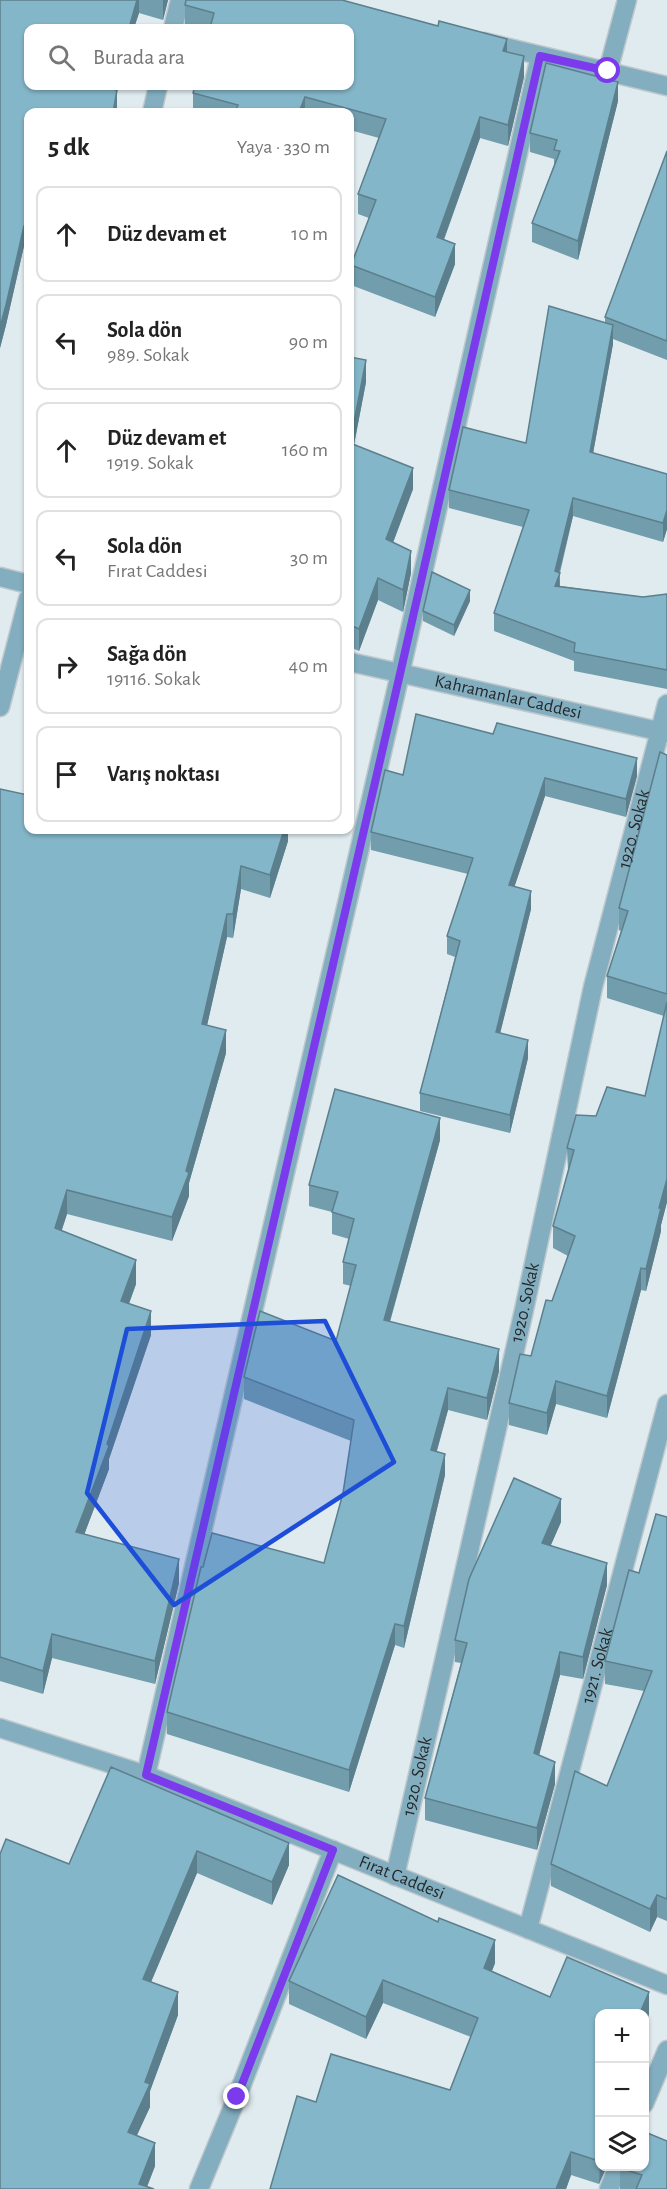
<!DOCTYPE html>
<html lang="tr">
<meta charset="utf-8">
<style>
body{margin:0;font-family:"Alegreya Sans",sans-serif;background:#f2f2f2;color:#222}
.controls{position:absolute;right:18px;bottom:18px;display:grid;overflow:hidden;border-radius:12px;box-shadow:0 2px 4px #0004}
.controls button{width:54px;height:54px;display:grid;place-items:center;padding:0;border:0;border-bottom:2px solid #e0e0e0;background:#fff;color:#222;font:30px sans-serif}
.stop{position:absolute;width:18px;height:18px;margin:-14px;border:4px solid #7c3aed;border-radius:50%;background:#fff}
.stop.end{background:#7c3aed;border-color:#fff;box-shadow:0 2px 6px #0008}
.list{margin:0;padding:0;list-style:none}
h2{display:flex;justify-content:space-between;align-items:center;height:78px;margin:0;padding:0 24px;font-size:26px}
h2 small{font-size:20px;font-weight:400;color:#767676}
.list li{display:grid;grid-template-columns:39px 1fr auto;gap:18px;align-items:center;box-sizing:border-box;height:96px;margin:0 12px 12px;padding:0 12px;border:2px solid #e0e0e0;border-radius:12px}
.list b{display:block;font-size:22px;white-space:nowrap}
.list p{margin:0;font-size:20px;white-space:nowrap;color:#767676}
.list em{font-size:20px;font-style:normal;color:#767676}
.icon{flex:none;width:33px;height:33px;fill:none;stroke:currentColor;stroke-width:2;stroke-linecap:round;stroke-linejoin:round}
.map{position:relative;flex:none;width:667px;height:2189px;overflow:hidden}
.search{position:absolute;background:#fff;box-shadow:0 2px 4px #0004;left:24px;top:24px;width:330px;height:66px;display:flex;align-items:center;gap:15px;box-sizing:border-box;padding:0 21px;border-radius:12px;color:#767676;font-size:22px}
.panel{position:absolute;background:#fff;box-shadow:0 2px 4px #0004;left:24px;top:108px;width:330px;height:726px;border-radius:12px}
.map>svg:first-child{display:block}
.lines{fill:none;stroke-linecap:round;stroke-linejoin:round}
.minor-casing{stroke:#bec8cc;stroke-width:21}
.minor{stroke:#82aec0;stroke-width:18}
.wall{fill:#729dad}
.shaded-wall{fill:#5c7f8d}
.building{fill:#84b6c9;stroke:#5c7f8d;stroke-width:1.5}
.route{stroke:#7c3aed;stroke-width:8}
.marked{fill:#1d4ed8;fill-opacity:0.2;stroke:#1d4ed8;stroke-width:4.5;stroke-linejoin:round}
.labels{text-anchor:middle;dominant-baseline:central;stroke-width:6;stroke-linejoin:round;paint-order:stroke}
.street-label{font-size:18px;fill:#25292b;stroke:#e0ebef}
</style>
<div class="map">
<svg width="667" height="2189" viewBox="0 0 667 2189">
<rect width="100%" height="100%" fill="#e0ebef"/>
<g class="lines">
<defs>
<g id="minor">
<polyline points="173,28 180,0"/>
<polyline points="484,42 667,86"/>
<polyline points="608,71 627,0"/>
<polyline points="152,112 158,86"/>
<polyline points="0,577 28,584"/>
<path id="s1" d="M350,662l317,71"/>
<polyline points="0,707 28,599"/>
<path id="s2" d="M0,1728l146,47 521,210"/>
<polyline points="146,1775 400,674 540,56"/>
<path id="s3" d="M395,1876l129,-566 69,-323 74,-283"/>
<path id="s4" d="M528,1929l139,-525"/>
<polyline points="644,2104 667,2050"/>
<polyline points="199,2189 237,2097 333,1850"/>
<polyline points="609,2189 618,2166"/>
</g>
</defs>
<!-- minor casing -->
<use href="#minor" class="minor-casing"/>
<!-- minor -->
<use href="#minor" class="minor"/>
</g>
<!-- wall -->
<g class="wall">
<polygon points="0,0 168,0 163,20 139,13 134,28 28,28 118,86 117,90 117,112 28,112 28,247 24,246 6,325 0,348"/>
<polygon points="186,0 342,0 438,26 439,21 507,39 507,52 524,56 524,77 508,146 480,138 444,240 455,244 455,264 435,317 351,285 351,265 369,218 358,214 358,194 379,138 350,130 350,112 193,112 193,93 195,86 350,86 350,28 196,28 185,26 185,5"/>
<polygon points="618,101 578,260 532,242 532,223 554,165 554,159 530,152 530,133"/>
<polygon points="667,151 667,360 613,339 613,344 593,453 667,474 667,529 663,542 573,516 560,573 560,586 643,597 667,594 667,689 574,671 574,661 494,631 494,613 523,527 449,508 449,490 526,443 605,323 605,317"/>
<polygon points="350,357 366,382 354,445 413,489 393,543 411,573 403,612 378,600 359,651 350,647"/>
<polygon points="470,601 454,636 423,621 423,611"/>
<polygon points="667,755 667,1202 661,1225 661,1231 646,1291 641,1290 607,1418 556,1404 547,1435 509,1425 509,1403 531,1356 552,1301 568,1256 553,1248 553,1226 568,1171 567,1148 596,1116 645,1096 664,1016 607,998 607,976 621,931 619,930 619,908"/>
<polygon points="403,775 637,776 626,817 545,796 514,887 531,909 500,1033 528,1058 510,1133 420,1111 420,1093 455,957 447,954 447,936 468,874 371,850 371,832"/>
<polygon points="0,789 28,830 288,831 288,841 270,898 241,889 233,938 227,937 207,1025 226,1053 189,1183 189,1196 172,1241 67,1214 61,1231 136,1284 129,1304 151,1335 109,1459 109,1469 84,1535 179,1583 155,1684 52,1658 43,1694 0,1681"/>
<polygon points="440,1140 390,1322 499,1371 487,1420 448,1410 437,1451 445,1475 404,1648 395,1645 349,1792 167,1734 167,1712 203,1567 324,1563 343,1493 351,1441 244,1399 244,1377 336,1341 351,1286 343,1284 343,1262 349,1239 332,1234 332,1212 309,1206 309,1185"/>
<polygon points="667,1517 667,1921 657,1917 650,1932 551,1886 551,1864 607,1786 644,1691 605,1684 605,1661 639,1573"/>
<polygon points="561,1522 551,1545 607,1585 583,1679 560,1675 539,1755 555,1784 537,1850 425,1820 425,1798 461,1663 455,1662 455,1640"/>
<polygon points="111,1767 289,1865 272,1905 197,1873 151,1982 178,2015 150,2091 150,2107 136,2136 155,2166 147,2187 0,2189 69,1864"/>
<polygon points="338,1875 438,1922 439,1918 495,1940 495,1963 492,1971 550,1997 567,1957 649,1992 649,2014 645,2026 645,2013 600,2013 600,2166 607,2166 599,2184 571,2175 566,2189 270,2189 297,2096 316,2102 331,2054 450,2090 471,2037 383,2003 366,2039 289,2004 289,1981"/>
<polygon points="645,2166 667,2189 620,2189 620,2168"/>
</g>
<!-- shaded-wall -->
<g class="shaded-wall">
<polygon points="137,0 139,0 139,13 134,28 129,28"/>
<polygon points="163,0 168,0 163,20"/>
<polygon points="507,39 507,59 503,51"/>
<polygon points="524,56 524,77 508,146 508,125"/>
<polygon points="618,82 618,101 578,260 578,241"/>
<polygon points="112,86 118,86 111,109 111,89"/>
<polygon points="117,90 117,112 113,112"/>
<polygon points="305,97 305,112 299,112"/>
<polygon points="480,117 480,138 437,258 437,237"/>
<polygon points="24,226 24,246 6,325 0,348 0,327"/>
<polygon points="455,244 455,264 435,317 435,297"/>
<polygon points="613,325 613,344 590,470 590,452"/>
<polygon points="366,360 366,382 350,465 350,443"/>
<polygon points="413,468 413,489 386,561 386,539"/>
<polygon points="573,498 573,516 559,573 560,591 555,604 555,571"/>
<polygon points="667,510 667,529 663,542 663,523"/>
<polygon points="411,551 411,573 403,612 403,590"/>
<polygon points="378,578 378,600 359,651 359,629"/>
<polygon points="470,590 470,601 454,636 454,625"/>
<polygon points="637,758 637,776 626,817 626,799"/>
<polygon points="545,778 545,796 509,903 509,885"/>
<polygon points="284,830 288,830 288,841 270,898 270,875"/>
<polygon points="241,866 241,889 233,938 233,914"/>
<polygon points="531,891 531,909 496,1050 496,1032"/>
<polygon points="227,914 227,937 202,1048 202,1024"/>
<polygon points="226,1030 226,1053 189,1183 189,1196 172,1241 172,1217"/>
<polygon points="528,1040 528,1058 510,1133 510,1115"/>
<polygon points="440,1118 440,1140 384,1342 384,1320"/>
<polygon points="667,1179 667,1202 661,1225 661,1231 646,1291 646,1269 659,1208"/>
<polygon points="67,1190 67,1214 55,1252 55,1228"/>
<polygon points="136,1260 136,1284 121,1325 121,1301"/>
<polygon points="641,1268 641,1290 607,1418 607,1396"/>
<polygon points="151,1311 151,1335 109,1459 109,1469 76,1556 76,1532 107,1444"/>
<polygon points="499,1349 499,1371 487,1420 487,1398"/>
<polygon points="556,1381 556,1404 547,1435 547,1413"/>
<polygon points="448,1388 448,1410 431,1471 431,1450"/>
<polygon points="445,1454 445,1475 404,1648 404,1626"/>
<polygon points="561,1499 561,1522 542,1565 542,1543"/>
<polygon points="179,1559 179,1583 155,1684 155,1661"/>
<polygon points="607,1563 607,1585 583,1679 583,1657"/>
<polygon points="395,1624 395,1645 349,1792 349,1770"/>
<polygon points="52,1634 52,1658 43,1694 43,1671"/>
<polygon points="560,1652 560,1675 534,1775 534,1753"/>
<polygon points="555,1762 555,1784 537,1850 537,1828"/>
<polygon points="289,1843 289,1865 272,1905 272,1882"/>
<polygon points="197,1851 197,1873 143,2001 143,1979"/>
<polygon points="657,1895 657,1917 650,1932 650,1909"/>
<polygon points="495,1940 495,1963 484,1991 484,1968"/>
<polygon points="383,1980 383,2003 366,2039 366,2017"/>
<polygon points="178,1992 178,2015 150,2091 150,2107 128,2155 128,2132 145,2082"/>
<polygon points="649,1992 649,2014 645,2026 645,2013 640,2013"/>
<polygon points="155,2143 155,2166 146,2189 139,2184"/>
<polygon points="571,2152 571,2175 566,2189 556,2189"/>
<polygon points="600,2160 600,2166 607,2166 599,2184"/>
</g>
<!-- building -->
<g class="building">
<polygon points="0,0 137,0 129,28 28,28 28,86 112,86 111,89 117,90 113,112 28,112 28,227 24,226 6,305 0,327"/>
<polygon points="186,0 342,0 438,26 439,21 507,39 503,51 524,56 508,125 480,117 437,237 455,244 435,297 351,265 376,200 358,194 386,119 305,97 299,112 235,112 238,105 193,93 195,86 350,86 350,28 210,28 214,13 185,5"/>
<polygon points="546,63 618,82 578,241 532,223 560,151 554,150 557,140 530,133"/>
<polygon points="667,151 667,341 605,317"/>
<polygon points="549,306 613,325 590,452 667,474 667,510 663,523 573,498 555,571 560,573 555,586 643,597 667,594 667,670 574,652 575,643 494,613 529,510 449,490 463,427 526,443"/>
<polygon points="350,357 366,360 350,443 413,468 386,539 411,551 403,590 378,578 359,629 350,625"/>
<polygon points="432,572 470,590 454,625 423,611"/>
<polygon points="416,714 493,734 497,723 637,758 626,799 545,778 509,885 531,891 496,1032 528,1040 510,1115 420,1093 460,941 447,936 473,858 371,832 385,770 403,775"/>
<polygon points="660,752 667,755 667,994 607,976 628,911 619,908"/>
<polygon points="0,789 28,795 28,830 284,830 270,875 241,866 233,914 227,914 202,1024 226,1030 186,1171 189,1173 172,1217 67,1190 55,1228 136,1260 121,1301 151,1311 107,1444 109,1446 76,1532 179,1559 155,1661 52,1634 43,1671 0,1657"/>
<polygon points="667,1002 667,1179 659,1208 661,1208 646,1269 641,1268 607,1396 556,1381 547,1413 509,1403 520,1354 531,1356 546,1300 552,1301 575,1236 553,1226 574,1150 567,1148 576,1115 596,1116 607,1087 645,1096"/>
<polygon points="335,1089 440,1118 384,1320 499,1349 487,1398 448,1388 431,1450 445,1454 404,1626 395,1624 349,1770 167,1712 201,1567 203,1567 212,1533 324,1563 343,1493 354,1420 244,1377 260,1311 336,1341 356,1265 343,1262 354,1219 332,1212 338,1192 309,1185"/>
<polygon points="514,1478 561,1499 542,1543 607,1563 583,1657 560,1652 534,1753 555,1762 537,1828 425,1798 467,1643 455,1640 469,1579"/>
<polygon points="656,1514 667,1517 667,1899 657,1895 650,1909 551,1864 575,1771 607,1786 652,1671 605,1661 629,1570 639,1573"/>
<polygon points="111,1767 289,1843 272,1882 197,1851 143,1979 178,1992 145,2082 150,2084 128,2132 155,2143 139,2184 154,2189 0,2189 0,1854 6,1839 69,1864"/>
<polygon points="338,1875 438,1922 439,1918 495,1940 484,1968 550,1997 567,1957 649,1992 640,2013 600,2013 600,2109 597,2114 600,2115 599,2161 571,2152 556,2189 270,2189 297,2096 316,2102 331,2054 450,2090 478,2018 383,1980 366,2017 289,1981"/>
<polygon points="645,2132 667,2141 667,2189 636,2189 642,2175 620,2168 621,2166 645,2166"/>
</g>
<g class="lines">
<!-- route -->
<polyline class="route" points="237,2097 333,1850 146,1775 400,674 540,56 608,71"/>
</g>
<!-- marked area -->
<path class="marked" d="M325,1321l69,141 -220,143 -87,-112 40,-164z"/>
<g class="labels">
<!-- street labels -->
<g class="street-label">
<text stroke="none"><textPath href="#s1" startOffset="162">Kahramanlar Caddesi</textPath></text>
<text stroke="none"><textPath href="#s3" startOffset="1074">1920. Sokak</textPath></text>
<text stroke="none"><textPath href="#s3" startOffset="588">1920. Sokak</textPath></text>
<text stroke="none"><textPath href="#s4" startOffset="272">1921. Sokak</textPath></text>
<text stroke="none"><textPath href="#s3" startOffset="102">1920. Sokak</textPath></text>
<text stroke="none"><textPath href="#s2" startOffset="429">Fırat Caddesi</textPath></text>
</g>
</g>
</svg>
<div class="controls">
<button>+</button>
<button>−</button>
<button><svg class="icon" aria-label="layers" viewBox="0 0 24 24"><path d="M12 4l9 5-9 5-9-5zM3 14l9 5 9-5"/></svg></button>
</div>
<div class="stop" style="left:608px;top:71px"></div>
<div class="stop end" style="left:237px;top:2097px"></div>
<div class="search"><svg class="icon" aria-label="search" viewBox="0 0 24 24"><circle cx="10" cy="10" r="6"/><path d="M15 15l6 6"/></svg>Burada ara</div>
<section class="panel">
<h2>5 dk<small>Yaya · 330 m</small></h2>
<ul class="list">
<li><svg class="icon" aria-label="ahead" viewBox="0 0 24 24"><path d="M12 20V5M6 11l6-6 6 6"/></svg><div><b>Düz devam et</b></div><em>10 m</em></li>
<li><svg class="icon" aria-label="left" viewBox="0 0 24 24"><path d="M17 20v-9H6M10 6l-5 5 5 5"/></svg><div><b>Sola dön</b><p>989. Sokak</p></div><em>90 m</em></li>
<li><svg class="icon" aria-label="ahead" viewBox="0 0 24 24"><path d="M12 20V5M6 11l6-6 6 6"/></svg><div><b>Düz devam et</b><p>1919. Sokak</p></div><em>160 m</em></li>
<li><svg class="icon" aria-label="left" viewBox="0 0 24 24"><path d="M17 20v-9H6M10 6l-5 5 5 5"/></svg><div><b>Sola dön</b><p>Fırat Caddesi</p></div><em>30 m</em></li>
<li><svg class="icon" aria-label="right" viewBox="0 0 24 24"><path d="M7 20v-9h11M14 6l5 5-5 5"/></svg><div><b>Sağa dön</b><p>19116. Sokak</p></div><em>40 m</em></li>
<li><svg class="icon" aria-label="arrive" viewBox="0 0 24 24"><path d="M6 21V4h12l-3 4 3 4H6"/></svg><div><b>Varış noktası</b></div></li>
</ul>
</section>
</div>
